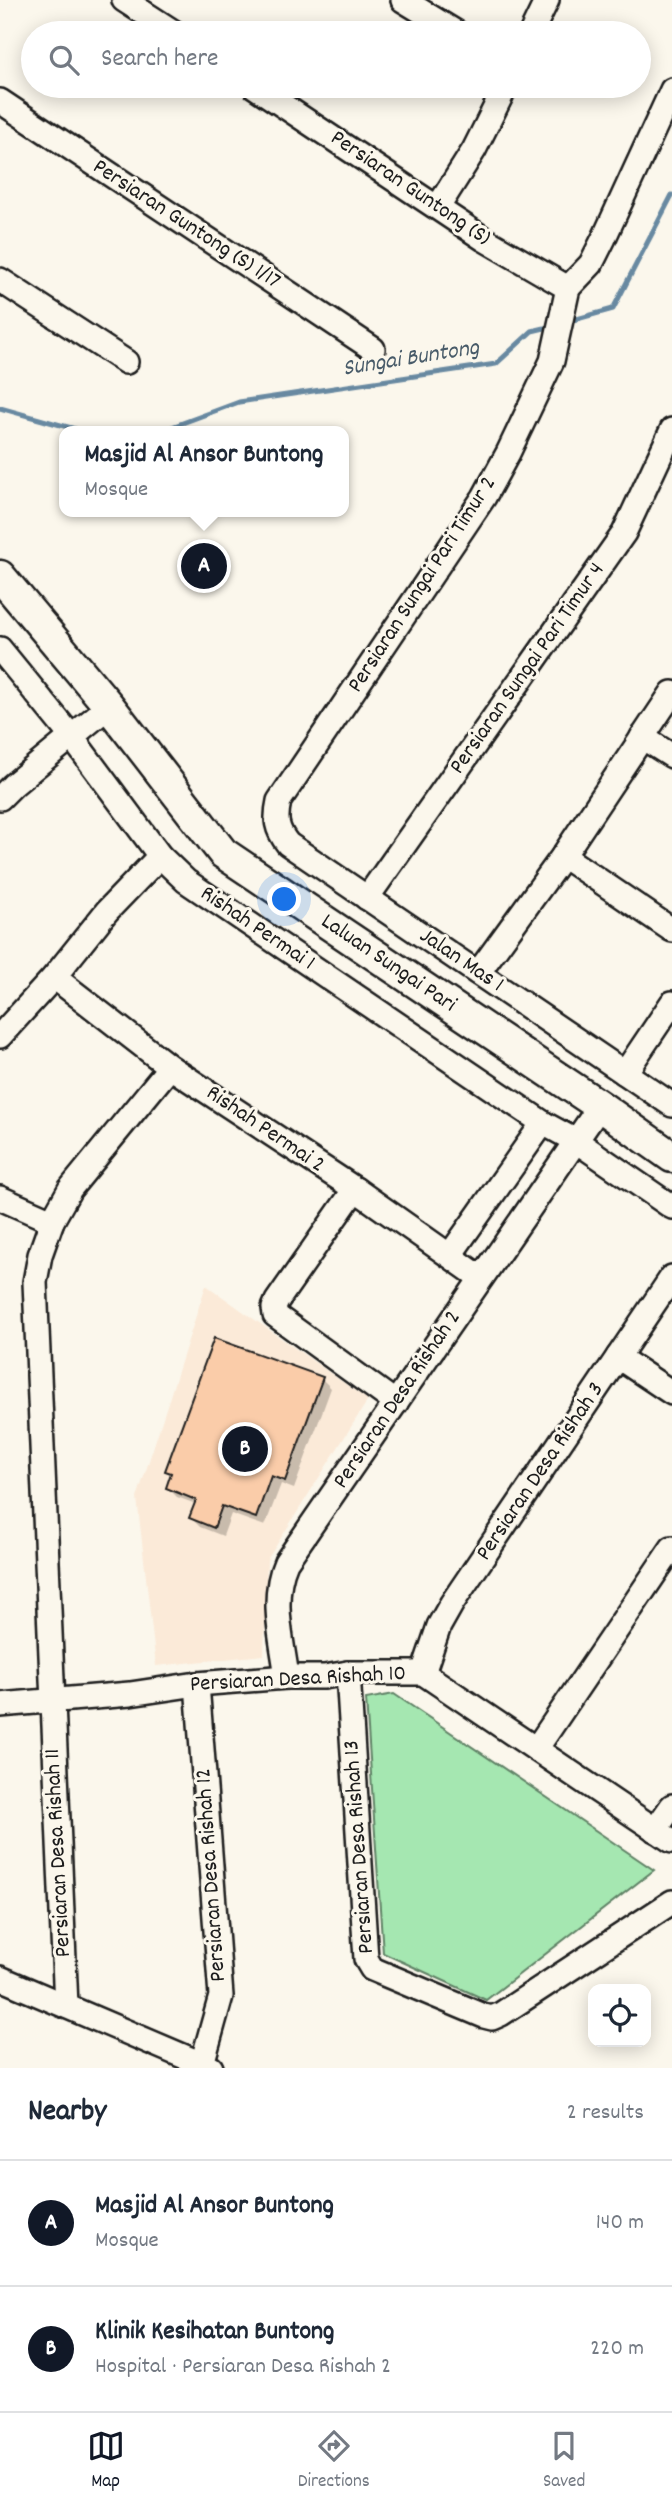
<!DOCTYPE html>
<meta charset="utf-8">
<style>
body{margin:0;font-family:Dekko,sans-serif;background:#f2f2f3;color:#1f2937}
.controls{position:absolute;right:21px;bottom:21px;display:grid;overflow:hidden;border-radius:14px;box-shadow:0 4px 18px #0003}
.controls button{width:63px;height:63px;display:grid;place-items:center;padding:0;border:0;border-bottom:2px solid #e0e1e3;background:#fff;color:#1f2937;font:35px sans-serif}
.you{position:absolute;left:285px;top:900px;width:24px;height:24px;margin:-18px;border:5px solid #fff;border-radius:50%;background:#1a73e8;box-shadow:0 0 0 10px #1a73e833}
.badge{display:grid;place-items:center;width:46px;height:46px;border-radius:50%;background:#111827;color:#fff;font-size:23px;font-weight:700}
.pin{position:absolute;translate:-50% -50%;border:4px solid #fff;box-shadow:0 2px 7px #0006}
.popup{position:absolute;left:59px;top:426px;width:290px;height:91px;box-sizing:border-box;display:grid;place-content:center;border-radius:14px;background:#fff;filter:drop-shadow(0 2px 5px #0005);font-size:23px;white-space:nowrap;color:#747a83}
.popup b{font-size:26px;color:#1f2937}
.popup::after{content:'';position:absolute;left:50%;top:100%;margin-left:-14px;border:14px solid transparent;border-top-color:#fff}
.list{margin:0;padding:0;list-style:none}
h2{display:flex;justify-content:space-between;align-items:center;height:91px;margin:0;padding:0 28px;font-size:30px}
h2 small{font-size:23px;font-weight:400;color:#747a83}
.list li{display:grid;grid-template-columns:46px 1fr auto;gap:21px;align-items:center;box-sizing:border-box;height:126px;padding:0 28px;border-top:2px solid #e0e1e3}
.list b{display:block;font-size:26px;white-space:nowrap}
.list p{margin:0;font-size:23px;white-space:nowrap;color:#747a83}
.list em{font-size:23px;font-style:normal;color:#747a83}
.icon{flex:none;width:38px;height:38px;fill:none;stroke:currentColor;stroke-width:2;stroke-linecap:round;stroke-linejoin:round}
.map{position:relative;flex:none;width:672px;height:2068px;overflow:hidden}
.search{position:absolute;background:#fff;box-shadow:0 4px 18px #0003;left:21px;right:21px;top:21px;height:77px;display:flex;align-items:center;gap:18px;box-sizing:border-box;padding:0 24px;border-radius:38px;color:#747a83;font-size:26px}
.sheet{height:343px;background:#fff}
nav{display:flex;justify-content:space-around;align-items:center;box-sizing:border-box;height:98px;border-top:2px solid #e0e1e3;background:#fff;font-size:19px;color:#747a83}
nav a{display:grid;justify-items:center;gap:4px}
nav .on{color:#111827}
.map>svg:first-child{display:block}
.built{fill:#fbead8}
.green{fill:#a5e7b1;stroke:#608266;stroke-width:2}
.shadow{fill:#0003}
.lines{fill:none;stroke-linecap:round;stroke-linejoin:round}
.stream{stroke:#6889a1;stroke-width:5}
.building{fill:#facca9;stroke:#1c1c1c;stroke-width:2}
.minor-casing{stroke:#1c1c1c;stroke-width:28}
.major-casing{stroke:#1c1c1c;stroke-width:35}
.minor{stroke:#fbf7ec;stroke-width:23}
.major{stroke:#fbf7ec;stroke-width:30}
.labels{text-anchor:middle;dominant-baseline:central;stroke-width:6;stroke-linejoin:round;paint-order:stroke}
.street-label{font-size:23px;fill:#1c1c1c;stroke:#fbf7ec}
.water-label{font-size:24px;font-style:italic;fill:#485b69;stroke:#fbf7ec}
</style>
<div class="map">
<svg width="672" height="2068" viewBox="0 0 672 2068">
<rect width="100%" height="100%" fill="#fbf7ec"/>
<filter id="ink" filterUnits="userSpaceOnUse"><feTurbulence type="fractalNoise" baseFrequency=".0143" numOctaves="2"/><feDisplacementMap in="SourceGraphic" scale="14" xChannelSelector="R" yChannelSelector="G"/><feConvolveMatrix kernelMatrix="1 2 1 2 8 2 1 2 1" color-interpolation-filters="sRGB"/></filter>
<g filter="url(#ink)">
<!-- built -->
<polygon class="built" points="206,1285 368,1400 267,1560 264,1655 156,1666 137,1498"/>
<!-- green -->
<polygon class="green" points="394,1694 654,1870 486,2000 383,1953 366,1699"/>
<!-- shadow -->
<polygon class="shadow" points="322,1379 331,1388 294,1489 281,1484 265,1526 231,1514 223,1536 200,1527 191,1518 196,1504 177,1497 168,1488 172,1475 167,1470"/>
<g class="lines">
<!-- stream -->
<g class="stream">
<polyline points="566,322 613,309 672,195"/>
<polyline points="0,408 82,431"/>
<polyline points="161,431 239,402 496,364 532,331 553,326"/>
</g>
</g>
<!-- building -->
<polygon class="building" points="214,1338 323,1377 285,1481 271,1476 256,1518 222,1506 214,1528 189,1518 196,1500 166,1488 171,1473 165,1471"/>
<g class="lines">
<defs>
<g id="minor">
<polyline points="124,0 175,33"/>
<polyline points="403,0 457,33"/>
<polyline points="531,33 547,0"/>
<polyline points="254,86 484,239 568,288"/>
<polyline points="0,101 373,349"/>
<polyline points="438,207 474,150 506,86"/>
<polyline points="0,280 126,362"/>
<path d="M568,288l-16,73 -44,92 -24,44 -205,304c-4,18 -3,28 9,43l384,261"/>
<polyline points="568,288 591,264 604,238 672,90"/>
<polyline points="0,649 71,736 160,856 186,881 543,1123 576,1141 672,1207"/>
<polyline points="642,737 672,756"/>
<polyline points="0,798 13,785 109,706"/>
<polyline points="563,856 672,930"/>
<polyline points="367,898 624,533 672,430"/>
<polyline points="478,973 563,856 672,693"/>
<polyline points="54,977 170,1067 355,1189 481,1278"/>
<polyline points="0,1036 54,977 107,911 160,856"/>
<polyline points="625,1073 672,1003"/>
<polyline points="355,1189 277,1301 274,1308 275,1315 396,1403"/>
<polyline points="0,1198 52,1221"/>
<polyline points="450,1255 543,1123"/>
<polyline points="618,1357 672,1393"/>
<polyline points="348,1673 366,1959 372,1969 484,2016 492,2018 501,2014 672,1902"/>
<polyline points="423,1673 439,1626 452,1603 672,1277"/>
<path d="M287,1677c-5,-38 -17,-79 -1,-115l314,-456"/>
<polyline points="197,1684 221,1996 202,2064"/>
<polyline points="0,1705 130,1694 197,1684 287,1677 324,1677 348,1673 423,1673 672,1841"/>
<polyline points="536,1749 672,1548"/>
<polyline points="655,1830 672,1806"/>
<polyline points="0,1978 211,2068"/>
<polyline points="66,2006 35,1282 40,1255 52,1221 70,1189 170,1067"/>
</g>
<polyline id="major" points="0,576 109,706 223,853 600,1106 672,1157"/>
</defs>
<!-- minor casing -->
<use href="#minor" class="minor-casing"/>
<!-- major casing -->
<use href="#major" class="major-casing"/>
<!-- minor -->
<use href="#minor" class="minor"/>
<!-- major -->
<use href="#major" class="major"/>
</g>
</g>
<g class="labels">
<!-- street labels -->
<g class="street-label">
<text transform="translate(410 189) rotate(34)">Persiaran Guntong (S)</text>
<text transform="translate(186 225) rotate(33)">Persiaran Guntong (S) 1/17</text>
<text transform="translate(423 585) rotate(-57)">Persiaran Sungai Pari Timur 2</text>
<text transform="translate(528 669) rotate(-55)">Persiaran Sungai Pari Timur 4</text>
<text transform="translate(257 929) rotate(34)">Rishah Permai 1</text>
<text transform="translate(461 961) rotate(34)">Jalan Mas 1</text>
<text transform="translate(388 964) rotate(34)">Laluan Sungai Pari</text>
<text transform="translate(265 1130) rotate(34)">Rishah Permai 2</text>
<text transform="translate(398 1400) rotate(-56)">Persiaran Desa Rishah 2</text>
<text transform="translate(541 1472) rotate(-56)">Persiaran Desa Rishah 3</text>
<text transform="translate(298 1680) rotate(-3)">Persiaran Desa Rishah 10</text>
<text transform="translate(360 1847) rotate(-94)">Persiaran Desa Rishah 13</text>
<text transform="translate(59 1853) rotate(-93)">Persiaran Desa Rishah 11</text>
<text transform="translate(212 1875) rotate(-94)">Persiaran Desa Rishah 12</text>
</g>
<!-- water labels -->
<g class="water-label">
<text transform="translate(411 359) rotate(-9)">Sungai Buntong</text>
</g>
</g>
</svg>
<div class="controls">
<button><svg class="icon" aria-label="locate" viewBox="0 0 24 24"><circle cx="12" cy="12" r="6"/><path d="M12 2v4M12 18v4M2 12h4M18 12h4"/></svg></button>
</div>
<div class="you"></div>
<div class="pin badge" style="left:204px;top:566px">A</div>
<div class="popup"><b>Masjid Al Ansor Buntong</b>Mosque</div>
<div class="pin badge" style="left:245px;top:1449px">B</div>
<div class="search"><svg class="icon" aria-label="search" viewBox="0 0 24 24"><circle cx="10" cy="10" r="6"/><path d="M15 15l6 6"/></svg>Search here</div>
</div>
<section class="sheet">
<h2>Nearby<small>2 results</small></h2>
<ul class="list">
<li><span class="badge">A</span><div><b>Masjid Al Ansor Buntong</b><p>Mosque</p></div><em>140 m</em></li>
<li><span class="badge">B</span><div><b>Klinik Kesihatan Buntong</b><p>Hospital · Persiaran Desa Rishah 2</p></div><em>220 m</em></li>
</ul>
</section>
<nav>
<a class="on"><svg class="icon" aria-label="map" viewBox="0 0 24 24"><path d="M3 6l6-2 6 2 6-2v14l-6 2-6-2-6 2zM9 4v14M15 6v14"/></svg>Map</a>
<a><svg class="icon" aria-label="directions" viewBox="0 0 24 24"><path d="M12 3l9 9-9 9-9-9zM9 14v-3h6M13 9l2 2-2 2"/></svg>Directions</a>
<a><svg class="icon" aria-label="saved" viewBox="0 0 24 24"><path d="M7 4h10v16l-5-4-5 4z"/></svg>Saved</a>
</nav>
